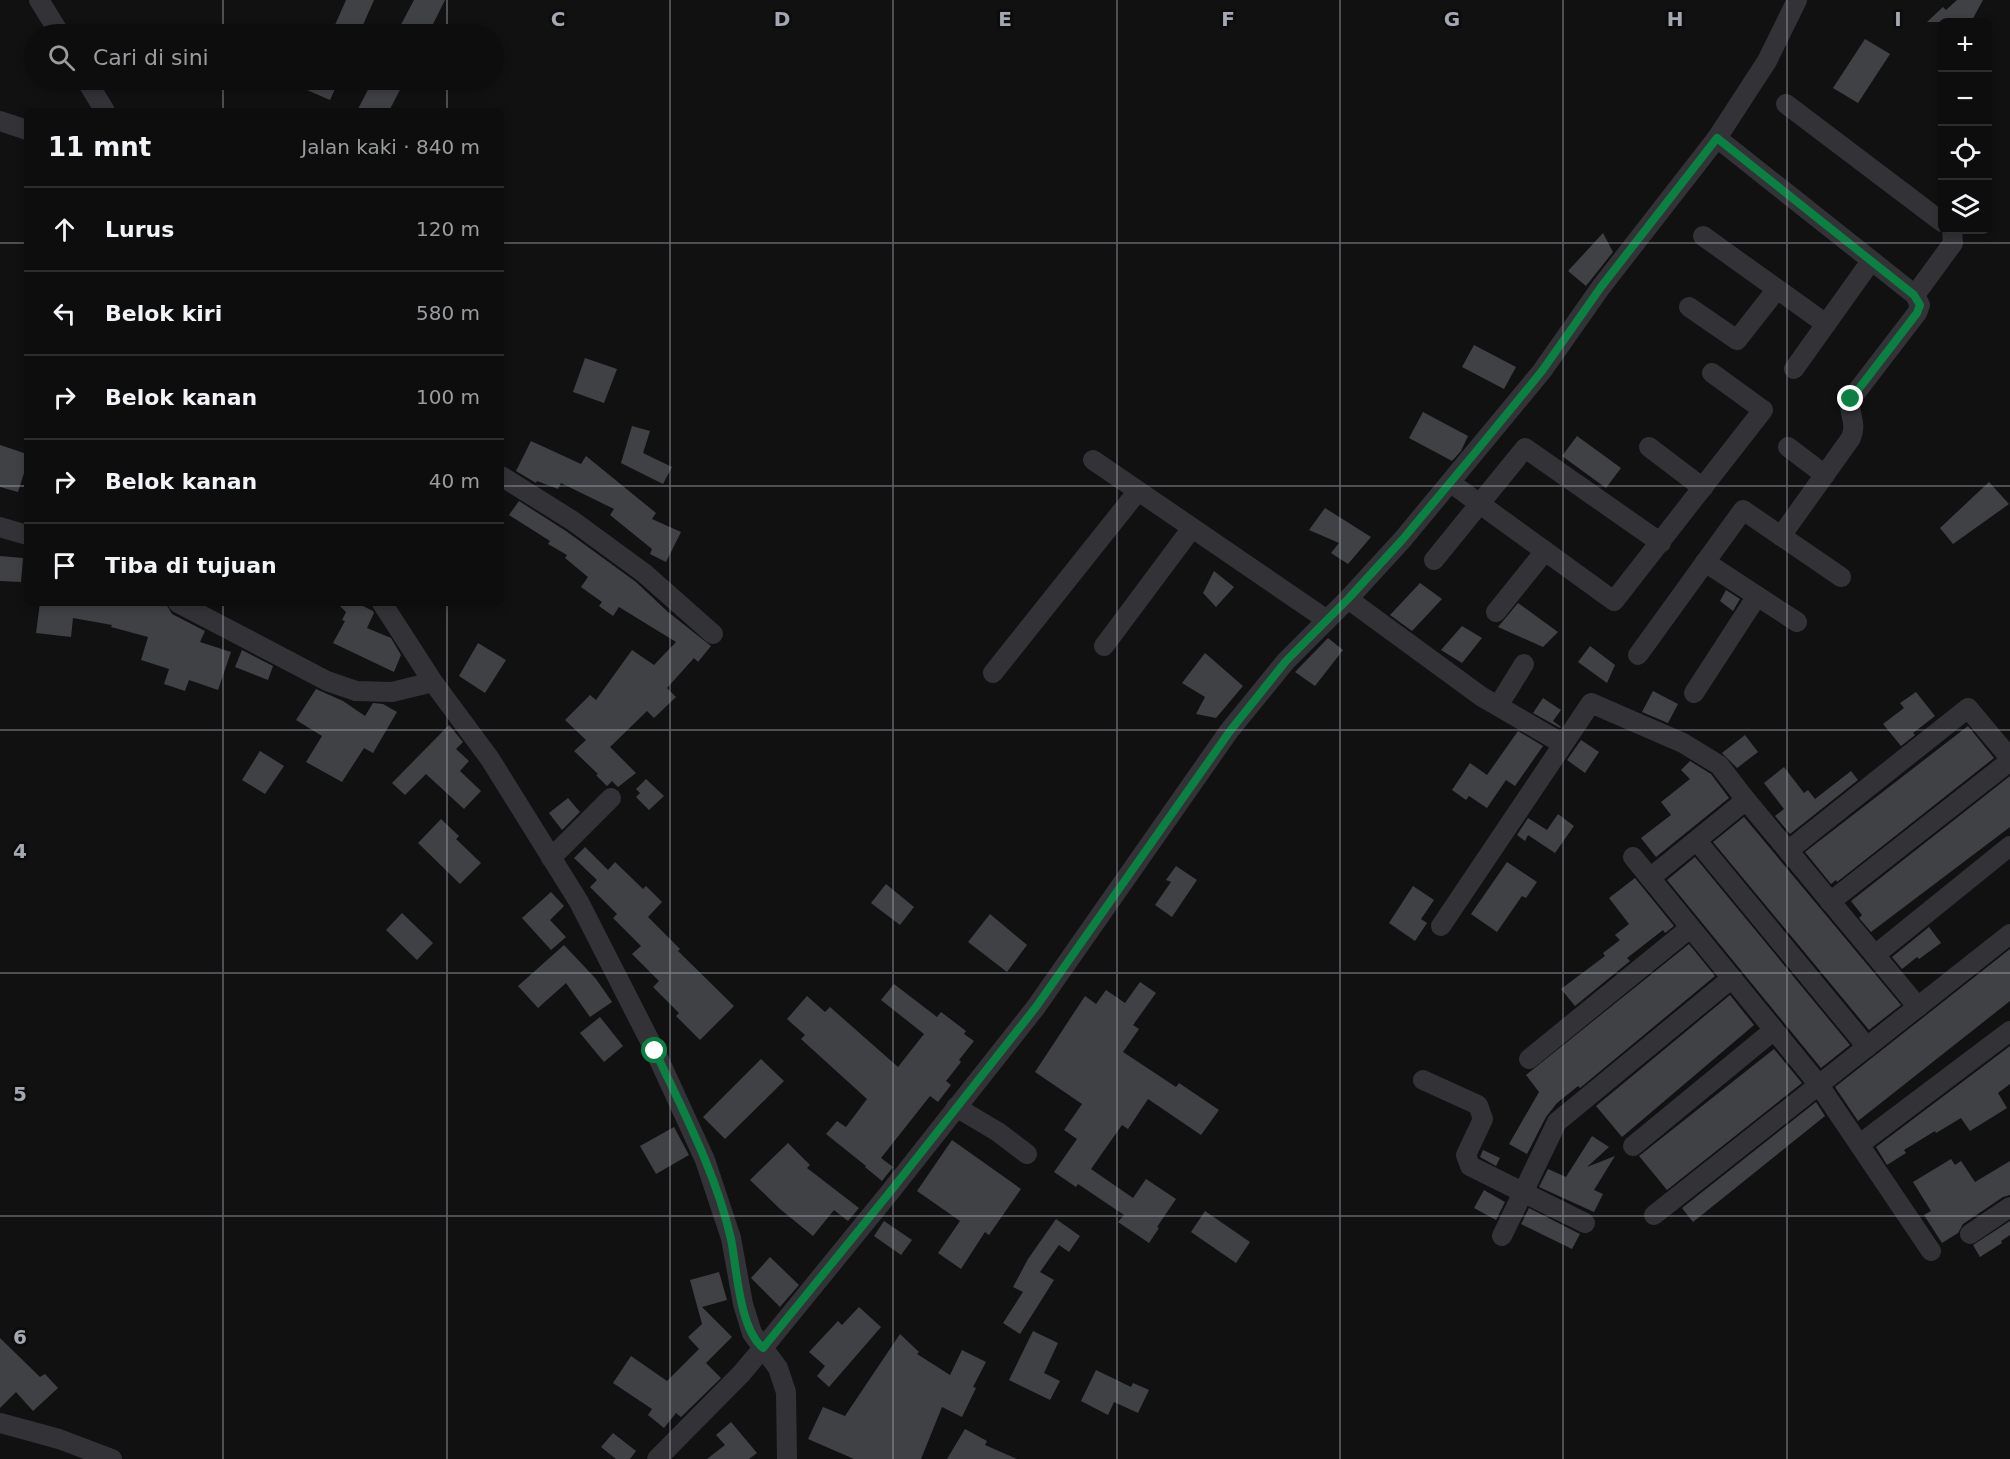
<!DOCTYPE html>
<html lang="id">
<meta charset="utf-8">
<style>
body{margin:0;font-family:"DejaVu Sans",sans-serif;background:#1b1b1c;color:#f1f3f6}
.controls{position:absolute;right:18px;top:18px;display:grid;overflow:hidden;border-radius:9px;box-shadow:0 3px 9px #0003}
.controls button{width:54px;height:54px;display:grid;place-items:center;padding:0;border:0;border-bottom:2px solid #2d2d2e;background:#0d0d0e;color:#f1f3f6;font:30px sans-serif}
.stop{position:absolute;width:18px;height:18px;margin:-14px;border:4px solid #0b8043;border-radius:50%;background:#fff}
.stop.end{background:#0b8043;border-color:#fff;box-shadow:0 2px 6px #0008}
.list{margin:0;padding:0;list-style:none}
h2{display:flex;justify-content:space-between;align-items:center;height:78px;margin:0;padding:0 24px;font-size:26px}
h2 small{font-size:20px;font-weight:400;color:#9a9c9e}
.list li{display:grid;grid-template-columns:39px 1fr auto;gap:18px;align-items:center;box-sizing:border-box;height:84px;padding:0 24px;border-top:2px solid #2d2d2e}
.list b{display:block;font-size:22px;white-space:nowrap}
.list em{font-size:20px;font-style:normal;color:#9a9c9e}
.icon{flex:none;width:33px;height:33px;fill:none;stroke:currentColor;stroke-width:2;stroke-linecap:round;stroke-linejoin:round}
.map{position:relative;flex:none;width:2010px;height:1459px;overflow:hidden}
.search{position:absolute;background:#0d0d0e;box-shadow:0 3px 9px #0003;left:24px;top:24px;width:480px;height:66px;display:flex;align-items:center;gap:15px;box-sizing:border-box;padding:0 21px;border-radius:33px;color:#9a9c9e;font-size:22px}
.panel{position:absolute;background:#0d0d0e;box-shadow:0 3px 9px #0003;left:24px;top:108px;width:480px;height:498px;border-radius:9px}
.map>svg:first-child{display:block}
.building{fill:#404145}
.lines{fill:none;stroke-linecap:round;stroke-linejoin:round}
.minor{stroke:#333337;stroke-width:20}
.route{stroke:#0b8043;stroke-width:8}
.grid{fill:none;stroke:#a4a8b2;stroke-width:1.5;stroke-opacity:0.55}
.grid-label{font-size:20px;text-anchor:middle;font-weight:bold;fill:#a4a8b2;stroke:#0c0c0d;stroke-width:6;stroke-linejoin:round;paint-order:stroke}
</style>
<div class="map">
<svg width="2010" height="1459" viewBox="0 0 2010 1459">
<rect width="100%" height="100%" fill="#111112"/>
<!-- building -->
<g class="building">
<polygon points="346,0 374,0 359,34 331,34"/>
<polygon points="414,0 445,0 428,34 396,34"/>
<polygon points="1957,0 1983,0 1971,22 1927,22 1943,7 1946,10"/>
<polygon points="1865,39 1890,54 1858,103 1833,88"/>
<polygon points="312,80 339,80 330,100 307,90"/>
<polygon points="373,80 405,80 389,111 357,111"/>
<polygon points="1603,233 1613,252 1586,286 1568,271"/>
<polygon points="1474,345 1516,367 1504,389 1462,367"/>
<polygon points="585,358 617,369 604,403 573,392"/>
<polygon points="1423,412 1468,436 1461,451 1452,461 1409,438"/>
<polygon points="632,426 650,431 643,453 672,467 663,484 621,463"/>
<polygon points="1577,436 1621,468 1606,488 1562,456"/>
<polygon points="531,441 581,464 586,456 656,513 652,519 681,532 666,562 650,554 652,549 610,515 614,509 561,483 558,489 537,481 536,483 516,471"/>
<polygon points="0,445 27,454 27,464 18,492 0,487"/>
<polygon points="1989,482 2009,504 1953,544 1940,528"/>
<polygon points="519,501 566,531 636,582 668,612 711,646 698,662 694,658 667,688 676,697 654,718 647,711 610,747 636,773 618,787 612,781 607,786 596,775 598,774 574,751 586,740 565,720 590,695 596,700 632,650 654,665 676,642 619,607 613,616 599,606 602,602 581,587 588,577 565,558 567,555 548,544 550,541 509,515"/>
<polygon points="1325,508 1371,537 1348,564 1331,553 1339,543 1309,530"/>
<polygon points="0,556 23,558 21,582 0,581"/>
<polygon points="1214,571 1234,587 1216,607 1203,593"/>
<polygon points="1420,583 1442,599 1412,631 1390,615"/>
<polygon points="1726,590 1740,599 1733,611 1720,601"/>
<polygon points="40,603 166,604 172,614 205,631 200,642 231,652 218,690 189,680 185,691 164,684 169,669 141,660 148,637 111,627 112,625 73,618 71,637 36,633"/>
<polygon points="337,603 357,603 373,611 374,613 367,628 391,638 401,655 394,672 333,643 345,621 342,620 346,612"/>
<polygon points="1518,603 1558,632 1543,647 1498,627"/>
<polygon points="1462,626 1482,638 1462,663 1441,650"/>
<polygon points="1328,638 1343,650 1315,686 1295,672"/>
<polygon points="478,643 506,660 485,693 459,676"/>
<polygon points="1590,646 1615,665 1607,683 1578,662"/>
<polygon points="242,650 273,666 268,680 235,667"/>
<polygon points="1205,653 1243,686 1216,718 1196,714 1205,697 1182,683"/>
<polygon points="316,689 343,701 365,716 373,703 383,704 397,712 373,753 364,748 342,782 306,762 322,736 296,720"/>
<polygon points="1653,691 1678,704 1668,723 1642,712"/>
<polygon points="1916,692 1935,716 1913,733 1915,735 1901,746 1883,724 1904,708 1900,703"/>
<polygon points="1543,698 1561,710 1553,721 1561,727 1560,728 1533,713"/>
<polygon points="449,725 463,742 456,749 469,761 460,771 481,791 464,809 426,774 405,795 392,783"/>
<polygon points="1968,726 1994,758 1837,882 1836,880 1831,884 1805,852"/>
<polygon points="1518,731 1543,746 1515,786 1506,780 1487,808 1469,796 1466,800 1452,790 1470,763 1487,775"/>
<polygon points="1745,735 1758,752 1737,768 1722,753"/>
<polygon points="1581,740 1599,752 1585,773 1567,760"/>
<polygon points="260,751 284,766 265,794 242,780"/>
<polygon points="1690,761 1711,774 1729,798 1656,857 1641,838 1671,815 1661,802 1690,779 1681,770"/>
<polygon points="1784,767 1804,793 1808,790 1815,799 1851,771 1858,780 1790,834 1775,816 1784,809 1764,783"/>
<polygon points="2010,776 2010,827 1871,932 1859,918 1862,915 1851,901"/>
<polygon points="646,779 664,796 649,810 636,797 640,793 636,789"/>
<polygon points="568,798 580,812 562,830 549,813"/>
<polygon points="1558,814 1574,826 1555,853 1528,835 1525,841 1517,835 1528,818 1547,830"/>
<polygon points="1744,817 1901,1005 1869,1030 1713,842"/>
<polygon points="441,819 459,836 456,839 481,863 460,884 418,843"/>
<polygon points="585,847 608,870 615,862 643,889 646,886 662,902 648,917 680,949 678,951 734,1006 700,1040 676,1016 679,1013 653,987 659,981 632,954 641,946 613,918 617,914 590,887 597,880 574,858"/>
<polygon points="1695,857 1850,1045 1821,1068 1667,880"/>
<polygon points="1507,862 1537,882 1526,898 1522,896 1497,932 1471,914"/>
<polygon points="1176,866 1197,880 1172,917 1155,905 1171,882 1166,880"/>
<polygon points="1635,878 1674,926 1665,933 1663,930 1627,958 1630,961 1575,1006 1561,989 1605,956 1603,953 1620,940 1615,935 1629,924 1609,898"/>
<polygon points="886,884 914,907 900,925 871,903"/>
<polygon points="1413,886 1434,900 1421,919 1427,923 1415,941 1389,923"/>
<polygon points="551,892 564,906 550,920 566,937 551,950 522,918"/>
<polygon points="402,913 433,943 417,960 386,930"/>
<polygon points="990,914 1027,945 1007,972 968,942"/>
<polygon points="1929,927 1941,943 1919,959 1917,957 1902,969 1892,957"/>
<polygon points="1689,944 1715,976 1580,1088 1578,1086 1557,1103 1546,1117 1527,1154 1509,1144 1539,1092 1526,1075"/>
<polygon points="564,945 596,979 612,1002 590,1017 566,983 538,1008 518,986"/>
<polygon points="2010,949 2010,1001 1858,1121 1835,1087"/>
<polygon points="1140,982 1156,993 1133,1025 1139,1029 1123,1052 1176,1087 1179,1083 1219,1110 1201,1135 1148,1099 1128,1129 1122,1125 1091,1169 1133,1198 1146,1179 1176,1199 1157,1227 1159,1228 1149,1243 1118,1222 1124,1215 1078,1184 1076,1187 1054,1172 1077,1139 1064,1130 1082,1104 1035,1072 1085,996 1096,1004 1106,990 1125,1003"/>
<polygon points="894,984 937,1017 941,1012 966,1031 964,1034 974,1041 959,1060 961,1062 946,1081 951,1085 938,1102 930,1096 881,1158 893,1167 882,1181 865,1167 866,1166 826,1134 837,1121 846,1127 867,1099 801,1039 805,1035 787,1019 807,996 825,1012 830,1007 898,1067 924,1034 881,1000"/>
<polygon points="1730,995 1754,1025 1622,1137 1596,1106"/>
<polygon points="600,1017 623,1046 604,1062 580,1033"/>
<polygon points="2010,1046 2010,1084 1998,1093 2007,1108 1970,1131 1961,1118 1936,1133 1935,1131 1904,1150 1906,1153 1887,1165 1876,1147"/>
<polygon points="1774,1049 1802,1083 1667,1190 1639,1156"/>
<polygon points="761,1059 784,1081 725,1139 703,1117"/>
<polygon points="1816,1102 1825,1116 1693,1222 1682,1208"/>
<polygon points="674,1127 689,1155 656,1174 640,1146"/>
<polygon points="1592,1136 1609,1147 1587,1167 1615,1156 1594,1190 1603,1194 1594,1212 1539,1187 1548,1169 1566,1177"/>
<polygon points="952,1140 1021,1189 989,1235 985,1232 961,1269 938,1253 960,1221 917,1191"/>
<polygon points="788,1143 810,1165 807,1168 859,1208 848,1221 834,1210 813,1236 780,1209 750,1180"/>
<polygon points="1483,1150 1500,1158 1496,1166 1480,1157"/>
<polygon points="1951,1159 1955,1165 1961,1161 1975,1182 2010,1161 2010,1195 2003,1197 1963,1224 1958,1233 1942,1243 1924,1215 1931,1211 1913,1182"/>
<polygon points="1484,1190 1505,1202 1496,1220 1474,1208"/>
<polygon points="1529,1208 1580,1234 1572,1249 1521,1224"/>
<polygon points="1205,1211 1250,1242 1236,1263 1191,1232"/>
<polygon points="1056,1219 1080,1236 1069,1252 1059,1245 1040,1272 1054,1280 1020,1334 1003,1323 1023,1292 1013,1287 1028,1259"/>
<polygon points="884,1221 912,1240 901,1255 874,1236"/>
<polygon points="2010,1221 2010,1235 2001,1241 2002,1243 1980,1257 1973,1245"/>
<polygon points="770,1257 799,1285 780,1307 751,1278"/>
<polygon points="719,1272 727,1300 702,1307 732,1337 706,1363 721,1378 681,1417 676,1413 664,1428 648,1415 652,1409 613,1383 631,1356 667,1381 699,1349 688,1337 702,1324 690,1280"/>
<polygon points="859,1307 881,1327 829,1387 817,1376 825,1366 809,1352 838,1321 842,1325"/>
<polygon points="1033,1331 1058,1343 1044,1373 1060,1381 1050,1400 1009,1380"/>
<polygon points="900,1334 919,1352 917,1354 950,1375 962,1350 986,1362 973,1387 976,1388 962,1417 942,1407 921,1459 854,1459 808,1439 823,1407 845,1416"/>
<polygon points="0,1338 40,1377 45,1374 58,1388 33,1411 16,1392 0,1408"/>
<polygon points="1096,1370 1131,1387 1133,1383 1149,1390 1138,1413 1114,1402 1108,1415 1081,1401"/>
<polygon points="731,1422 757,1453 749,1459 707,1459 725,1445 716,1435"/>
<polygon points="965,1429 987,1441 985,1445 1017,1459 947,1459"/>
<polygon points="613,1433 636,1451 630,1459 616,1459 601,1447"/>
</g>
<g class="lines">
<!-- minor -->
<g class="minor">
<polyline points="39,0 60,34"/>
<polyline points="86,80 105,111"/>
<polyline points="1786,104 1942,222"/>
<polyline points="0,121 27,130"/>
<path d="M1717,138l198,157 5,10 -3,8 -66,86c-4,16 7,22 0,39l-70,98"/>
<polyline points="1703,236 1826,324"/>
<polyline points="1915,295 1953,243 1952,230"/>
<polyline points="1689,307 1737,340 1777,289"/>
<polyline points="1794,369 1871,261"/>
<polyline points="1649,447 1703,488"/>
<polyline points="1788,447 1825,475"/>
<polyline points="1093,460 1327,620"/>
<polyline points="501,476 573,521 644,573 713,634"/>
<polyline points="1451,483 1614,601 1763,410 1712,373"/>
<polyline points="0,527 27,535"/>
<polyline points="1434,560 1525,448 1661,543"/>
<polyline points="1705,562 1797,622"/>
<polyline points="1348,599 1482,697 1498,706 1524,664"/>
<polyline points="178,603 327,681 356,691 392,692 433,682"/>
<polyline points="382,603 433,682 490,759 579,902 655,1051 705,1160 731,1238 743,1304 752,1333 763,1348 741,1374 657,1459"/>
<polyline points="1496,612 1545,551"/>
<polyline points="1104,646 1192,528"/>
<polyline points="1638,655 1743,510 1841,577"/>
<polyline points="993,673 1138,491"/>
<polyline points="1694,693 1757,596"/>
<polyline points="1498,706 1563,744"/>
<polyline points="1697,841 1867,1047"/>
<polyline points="1789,850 1968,708 2010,758"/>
<polyline points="1633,857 1819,1085 1931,1251"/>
<polyline points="551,858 611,798"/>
<polyline points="1650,878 1746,800"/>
<polyline points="1830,902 2010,761"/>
<polyline points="1441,926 1591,703 1683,743 1719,765 1746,800 1918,1007"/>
<polyline points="1875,955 2010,846"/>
<polyline points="1529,1059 1690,928"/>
<polyline points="1423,1080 1478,1105 1483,1119 1466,1155 1470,1166 1585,1223"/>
<polyline points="956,1107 998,1132 1027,1154"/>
<polyline points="1860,1144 2010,1031"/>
<polyline points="1633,1146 1774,1030"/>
<polyline points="1654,1215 2010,934"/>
<polyline points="1970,1234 2010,1207"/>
<polyline points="1502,1236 1557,1122 1732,978"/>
<polyline points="0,1423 59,1439 112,1459"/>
<polyline points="787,1459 786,1392 778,1368 763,1348 890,1192 1036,1007 1229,731 1286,661 1348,599 1403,539 1542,371 1601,287 1717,138 1767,61 1797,0"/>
</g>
</g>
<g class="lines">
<!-- route -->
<path class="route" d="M655,1051c28,60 61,122 76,188 6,30 8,89 32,109l127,-156 146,-185 194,-276 56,-70 62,-62 55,-60 71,-85 68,-83 59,-84 116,-149 197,157 6,10 -3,8 -66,86"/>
</g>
<!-- grid -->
<path class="grid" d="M223,0v34M447,0v34M670,0v1459M893,0v1459M1117,0v1459M1340,0v1459M1563,0v1459M1787,0v1459M223,80v31M447,80v31M0,243h27M501,243h1509M0,486h27M501,486h1509M223,603v856M447,603v856M0,730h2010M0,973h2010M0,1216h2010"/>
<g class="grid-label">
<text x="558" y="26">C</text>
<text x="782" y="26">D</text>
<text x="1005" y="26">E</text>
<text x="1228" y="26">F</text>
<text x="1452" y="26">G</text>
<text x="1675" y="26">H</text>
<text x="1898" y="26">I</text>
<text x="20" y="858">4</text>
<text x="20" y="1101">5</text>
<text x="20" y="1344">6</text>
</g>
</svg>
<div class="controls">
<button>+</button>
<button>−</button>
<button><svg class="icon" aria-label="locate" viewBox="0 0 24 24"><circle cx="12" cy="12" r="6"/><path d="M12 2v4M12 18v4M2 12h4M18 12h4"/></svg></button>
<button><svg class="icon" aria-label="layers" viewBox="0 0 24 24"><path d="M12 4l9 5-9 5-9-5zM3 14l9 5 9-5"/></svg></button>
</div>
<div class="stop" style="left:655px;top:1051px"></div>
<div class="stop end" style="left:1851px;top:399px"></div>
<div class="search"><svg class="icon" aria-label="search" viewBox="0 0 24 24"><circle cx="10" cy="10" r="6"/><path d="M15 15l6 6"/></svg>Cari di sini</div>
<section class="panel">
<h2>11 mnt<small>Jalan kaki · 840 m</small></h2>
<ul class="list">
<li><svg class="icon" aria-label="ahead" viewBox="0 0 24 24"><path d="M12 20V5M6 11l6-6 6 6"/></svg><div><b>Lurus</b></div><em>120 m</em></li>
<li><svg class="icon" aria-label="left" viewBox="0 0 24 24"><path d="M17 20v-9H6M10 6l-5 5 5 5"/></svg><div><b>Belok kiri</b></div><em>580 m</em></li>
<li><svg class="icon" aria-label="right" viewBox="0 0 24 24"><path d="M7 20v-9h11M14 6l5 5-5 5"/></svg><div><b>Belok kanan</b></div><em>100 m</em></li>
<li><svg class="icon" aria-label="right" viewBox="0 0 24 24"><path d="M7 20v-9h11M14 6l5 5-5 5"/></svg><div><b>Belok kanan</b></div><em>40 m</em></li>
<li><svg class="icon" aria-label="arrive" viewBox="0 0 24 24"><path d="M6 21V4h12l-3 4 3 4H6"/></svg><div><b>Tiba di tujuan</b></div></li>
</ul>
</section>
</div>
